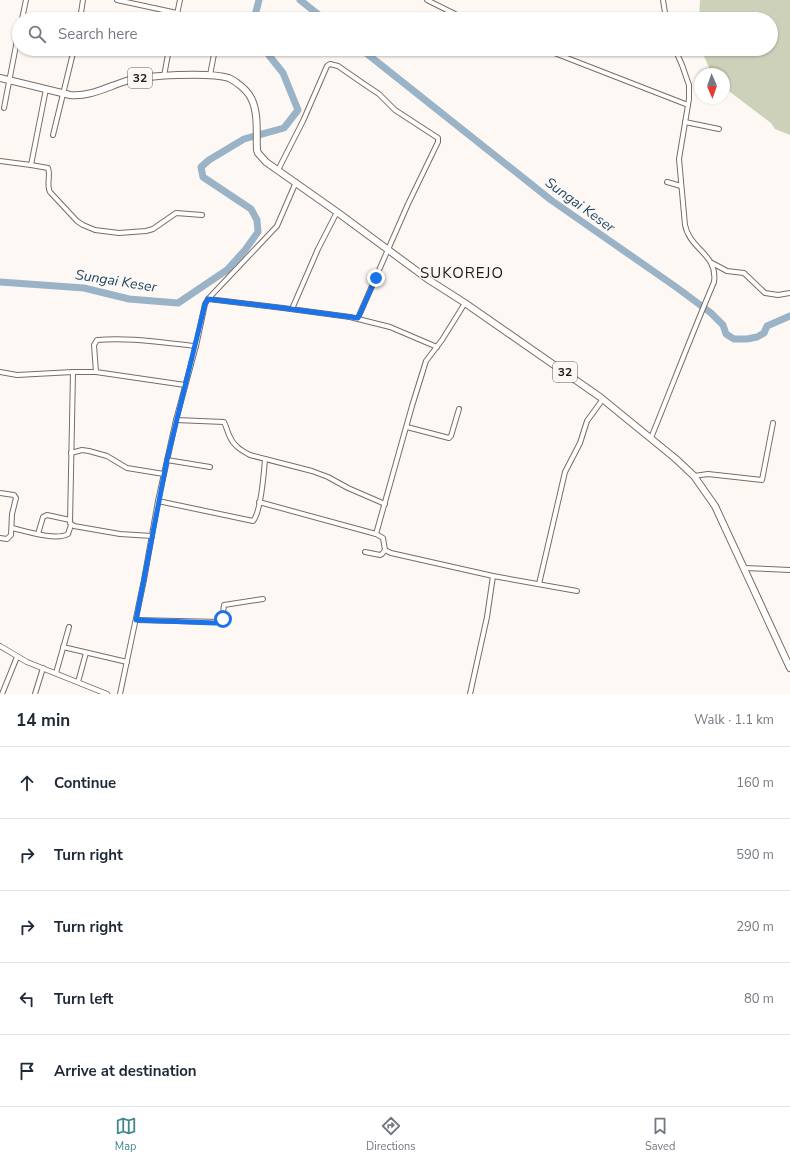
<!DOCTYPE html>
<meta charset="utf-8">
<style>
body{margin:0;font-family:"Nunito Sans",sans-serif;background:#f6f6f7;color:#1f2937}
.compass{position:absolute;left:694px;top:68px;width:36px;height:36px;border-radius:50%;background:#fff;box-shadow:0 1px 3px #0004;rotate:178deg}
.stop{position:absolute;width:12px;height:12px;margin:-9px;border:3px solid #1a73e8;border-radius:50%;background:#fff}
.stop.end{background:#1a73e8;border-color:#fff;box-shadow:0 1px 4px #0008}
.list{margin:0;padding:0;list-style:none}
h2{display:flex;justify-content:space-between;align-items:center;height:52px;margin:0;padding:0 16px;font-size:17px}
h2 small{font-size:13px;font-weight:400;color:#747a83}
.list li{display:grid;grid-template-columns:26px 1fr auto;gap:12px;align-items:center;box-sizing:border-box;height:72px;padding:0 16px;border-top:1px solid #e0e1e3}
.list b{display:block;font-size:15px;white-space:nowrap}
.list em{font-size:13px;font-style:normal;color:#747a83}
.icon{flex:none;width:22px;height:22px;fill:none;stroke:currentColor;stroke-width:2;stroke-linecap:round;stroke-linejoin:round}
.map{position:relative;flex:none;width:790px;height:694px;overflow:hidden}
.search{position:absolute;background:#fff;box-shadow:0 1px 3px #0004;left:12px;right:12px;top:12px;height:44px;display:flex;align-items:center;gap:10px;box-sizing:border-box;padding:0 14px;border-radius:22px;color:#747a83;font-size:15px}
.sheet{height:412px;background:#fff}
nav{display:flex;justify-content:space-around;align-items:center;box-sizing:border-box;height:56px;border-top:1px solid #e0e1e3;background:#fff;font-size:11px;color:#747a83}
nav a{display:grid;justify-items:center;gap:2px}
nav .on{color:#40888d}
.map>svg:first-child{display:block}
.green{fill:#cdd1b9}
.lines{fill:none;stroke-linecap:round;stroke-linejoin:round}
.river{stroke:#9ab3c7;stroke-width:7}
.minor-casing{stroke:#796d64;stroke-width:6}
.tertiary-casing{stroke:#796d64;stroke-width:6}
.trunk-casing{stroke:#796d64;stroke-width:8}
.minor{stroke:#fff;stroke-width:4}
.tertiary{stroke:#fff;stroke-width:4.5}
.trunk{stroke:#fff;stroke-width:6}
.route{stroke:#1a73e8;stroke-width:5}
.labels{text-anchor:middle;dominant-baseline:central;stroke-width:3;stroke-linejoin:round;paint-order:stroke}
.shield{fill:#fef8f4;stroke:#605b57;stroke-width:1}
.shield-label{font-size:12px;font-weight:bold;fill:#1c1814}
.water-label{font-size:14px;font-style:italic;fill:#1b4765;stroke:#fef8f4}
.quarter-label{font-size:15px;letter-spacing:1px;fill:#1c1814;stroke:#fef8f4}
</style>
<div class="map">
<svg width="790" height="694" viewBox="0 0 790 694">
<rect width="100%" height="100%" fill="#fef8f4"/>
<!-- green -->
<polygon class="green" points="700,0 790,0 790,135 775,129 771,123 730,92 724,85 724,74 713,74 710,70 701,49 771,49 771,19 699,19"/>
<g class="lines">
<!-- river -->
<g class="river">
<polyline points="300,0 324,19"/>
<polyline points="254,19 259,0"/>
<polyline points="361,49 551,200 676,287 711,313 723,325 726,334 734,339 747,339 757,337 764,333 767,326 790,316"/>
<polyline points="0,282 84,288 129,299 178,303 227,270 245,250 258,232 257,220 251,209 203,177 201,167 209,160 244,139 284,128 298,110 283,73 264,49"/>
</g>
<defs>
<g id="minor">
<polyline points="117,0 177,13"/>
<polyline points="427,0 465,19"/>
<polyline points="663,0 666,19"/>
<polyline points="22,19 26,0"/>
<polyline points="80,19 83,0"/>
<polyline points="176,19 180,0"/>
<polyline points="544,49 688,105"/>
<polyline points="210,75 215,49"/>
<polyline points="164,76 169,49"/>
<polyline points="4,108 19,30"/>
<polyline points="685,122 719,129"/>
<polyline points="53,135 74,49"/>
<polyline points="0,161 31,165 46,89"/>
<path d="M31,165l17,3c3,8 -2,16 2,24l27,29 6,4 12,5 24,3 27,-2 7,-2 23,-16 26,2"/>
<polyline points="278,170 303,121 327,66 330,64 338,66 364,84 379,94 395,110 438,138 438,142 408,204 358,318"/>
<polyline points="667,182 681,186"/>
<polyline points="712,263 727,271 744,273 765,293 778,295 790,293"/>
<polyline points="208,299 283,308 350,317 390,327 437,347"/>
<polyline points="292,309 318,249 337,212"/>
<polyline points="0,372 17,375 73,372 96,372 185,385"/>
<polyline points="73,372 70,523 74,526 120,534 152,536"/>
<path d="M96,372l-2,-27 3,-5c33,-3 66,3 99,6"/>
<path d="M176,420l48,2c2,4 3,8 5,13 4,10 11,15 21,20l62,16 16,6 20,11 37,16"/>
<polyline points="407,427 449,438 451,436 459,409"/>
<path d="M651,438c21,-52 41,-104 63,-156 4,-28 -24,-32 -29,-57l-6,-66 10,-60v-14l-7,-20 -7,-16"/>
<polyline points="71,453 82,450 89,451 107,456 127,468 164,474"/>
<polyline points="167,460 210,467"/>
<polyline points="694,476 708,474 762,480 773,423"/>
<polyline points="0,493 14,495 16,498 12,514 11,535 7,539 0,538"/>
<path d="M158,501l95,20c8,-9 11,-49 12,-62"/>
<polyline points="259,502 376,534 412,406 426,361 442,340 465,303"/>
<path d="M12,528c13,3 44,13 56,6l3,-9"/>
<polyline points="38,534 43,517 47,515 70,520"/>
<polyline points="376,534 383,538 385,550 391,553 493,576 577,591"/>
<polyline points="365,552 380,555 382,554 385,550"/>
<polyline points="744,568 790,570"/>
<polyline points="539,584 565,472 580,443 587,421 603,399"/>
<polyline points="136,620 220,622 222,621 224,605 263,599"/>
<polyline points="63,647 127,662"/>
<polyline points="56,673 69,627"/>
<polyline points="78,682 86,653"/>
<polyline points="2,694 17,657"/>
<polyline points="35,694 43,668"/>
<polyline points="120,694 144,580 158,501 176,420 196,346 205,304 208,299 277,226 296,182"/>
<polyline points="470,694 487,617 493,576"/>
</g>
<polyline id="tertiary" points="0,646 27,662 107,694"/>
<path id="trunk" d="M0,78l70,17c20,2 37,-8 56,-14 20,-6 84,-9 103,-3 8,4 18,12 22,20 8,15 5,36 6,52l1,3 8,9 71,50 92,68 36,23 135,94 76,62 18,17 21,30 75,162"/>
</defs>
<!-- minor casing -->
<use href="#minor" class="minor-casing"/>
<!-- tertiary casing -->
<use href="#tertiary" class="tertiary-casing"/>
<!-- trunk casing -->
<use href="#trunk" class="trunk-casing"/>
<!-- minor -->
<use href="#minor" class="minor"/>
<!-- tertiary -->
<use href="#tertiary" class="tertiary"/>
<!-- trunk -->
<use href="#trunk" class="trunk"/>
</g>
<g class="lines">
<!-- route -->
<polyline class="route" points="223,619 221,622 215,623 136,620 167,460 205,304 208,299 283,308 358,318 376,278"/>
</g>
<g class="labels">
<!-- shield labels -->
<g class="shield">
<rect x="128" y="68" width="24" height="20" rx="3"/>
<rect x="553" y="362" width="24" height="20" rx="3"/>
</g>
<g class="shield-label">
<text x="140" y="78">32</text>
<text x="565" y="372">32</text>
</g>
<!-- water labels -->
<g class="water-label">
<text transform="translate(580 205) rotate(36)">Sungai Keser</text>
<text transform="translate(116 281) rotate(9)">Sungai Keser</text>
</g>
<!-- quarter labels -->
<g class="quarter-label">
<text x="462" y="273">SUKOREJO</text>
</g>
</g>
</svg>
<svg class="compass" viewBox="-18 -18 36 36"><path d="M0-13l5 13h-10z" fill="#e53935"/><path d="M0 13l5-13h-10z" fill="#747a83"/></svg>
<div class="stop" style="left:223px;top:619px"></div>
<div class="stop end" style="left:376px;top:278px"></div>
<div class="search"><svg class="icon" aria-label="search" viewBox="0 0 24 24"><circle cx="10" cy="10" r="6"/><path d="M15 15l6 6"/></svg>Search here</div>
</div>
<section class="sheet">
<h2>14 min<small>Walk · 1.1 km</small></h2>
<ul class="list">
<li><svg class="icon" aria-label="ahead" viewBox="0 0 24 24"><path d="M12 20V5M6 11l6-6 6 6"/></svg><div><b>Continue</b></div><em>160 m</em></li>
<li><svg class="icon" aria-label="right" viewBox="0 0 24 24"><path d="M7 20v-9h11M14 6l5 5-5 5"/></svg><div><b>Turn right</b></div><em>590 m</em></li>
<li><svg class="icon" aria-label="right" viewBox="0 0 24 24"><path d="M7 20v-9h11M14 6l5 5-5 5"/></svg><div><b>Turn right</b></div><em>290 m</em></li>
<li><svg class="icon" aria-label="left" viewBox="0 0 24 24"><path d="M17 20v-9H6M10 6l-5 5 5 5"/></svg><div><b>Turn left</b></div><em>80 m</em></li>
<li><svg class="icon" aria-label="arrive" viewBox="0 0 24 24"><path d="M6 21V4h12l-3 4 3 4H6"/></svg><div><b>Arrive at destination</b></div></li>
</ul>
</section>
<nav>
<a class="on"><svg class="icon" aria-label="map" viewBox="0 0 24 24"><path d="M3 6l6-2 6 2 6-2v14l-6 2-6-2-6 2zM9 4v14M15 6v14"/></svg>Map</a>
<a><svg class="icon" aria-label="directions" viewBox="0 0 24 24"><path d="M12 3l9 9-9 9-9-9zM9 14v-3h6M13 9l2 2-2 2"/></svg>Directions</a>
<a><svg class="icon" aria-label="saved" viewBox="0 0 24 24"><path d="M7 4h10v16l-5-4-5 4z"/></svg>Saved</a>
</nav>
